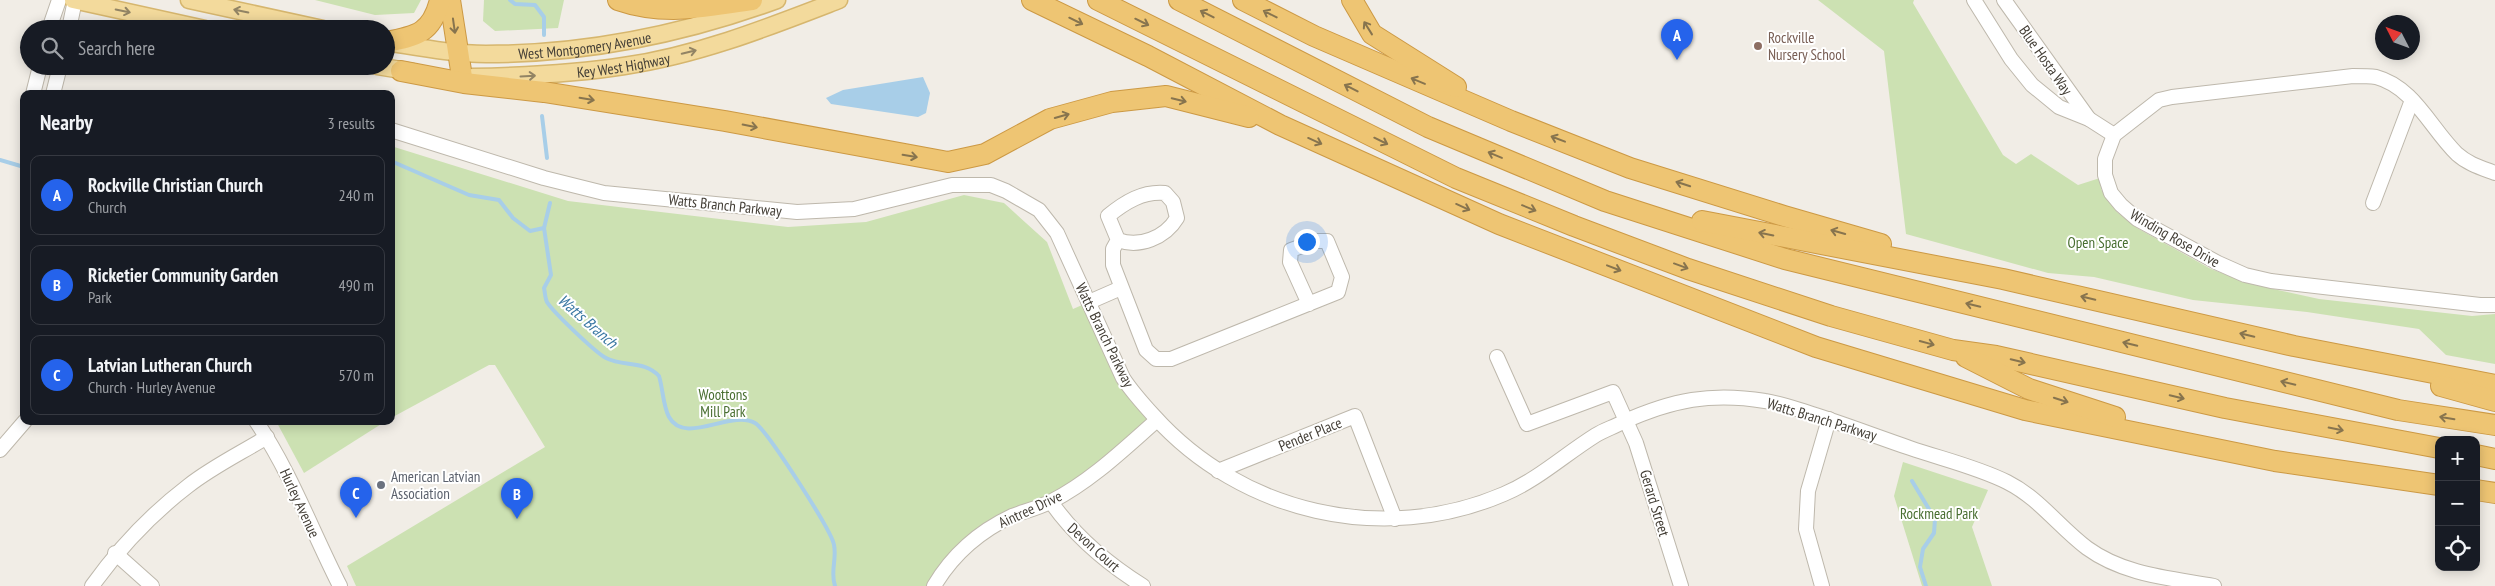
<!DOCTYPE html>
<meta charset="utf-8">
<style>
body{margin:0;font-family:"PT Sans Narrow",sans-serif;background:#20242c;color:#f1f3f6}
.controls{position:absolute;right:15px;bottom:15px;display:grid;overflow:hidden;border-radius:10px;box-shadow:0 2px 12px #0003}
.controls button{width:45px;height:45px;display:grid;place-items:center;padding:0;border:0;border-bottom:1px solid #363941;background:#171b24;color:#f1f3f6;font:25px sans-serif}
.compass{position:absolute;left:2375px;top:15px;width:45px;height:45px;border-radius:50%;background:#171b24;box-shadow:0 2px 12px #0003;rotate:312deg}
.you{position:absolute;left:1306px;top:241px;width:18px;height:18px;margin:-12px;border:4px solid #fff;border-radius:50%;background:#1a73e8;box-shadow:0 0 0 8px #1a73e833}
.badge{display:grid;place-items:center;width:32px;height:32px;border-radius:50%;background:#2563eb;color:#fff;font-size:16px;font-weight:700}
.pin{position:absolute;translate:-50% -41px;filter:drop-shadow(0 1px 2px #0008)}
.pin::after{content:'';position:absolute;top:26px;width:18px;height:15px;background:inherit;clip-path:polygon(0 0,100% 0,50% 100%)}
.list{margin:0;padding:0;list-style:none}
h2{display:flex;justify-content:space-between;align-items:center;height:65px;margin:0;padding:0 20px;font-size:21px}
h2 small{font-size:16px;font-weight:400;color:#9ea1a6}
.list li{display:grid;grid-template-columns:32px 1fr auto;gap:15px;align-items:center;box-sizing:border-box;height:80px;margin:0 10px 10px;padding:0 10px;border:1px solid #363941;border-radius:10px}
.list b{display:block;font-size:19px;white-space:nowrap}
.list p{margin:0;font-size:16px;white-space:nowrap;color:#9ea1a6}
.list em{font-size:16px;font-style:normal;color:#9ea1a6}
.icon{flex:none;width:28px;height:28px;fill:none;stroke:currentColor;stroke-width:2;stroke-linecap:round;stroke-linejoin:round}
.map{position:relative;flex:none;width:2495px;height:586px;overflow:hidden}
.search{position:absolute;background:#171b24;box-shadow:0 2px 12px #0003;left:20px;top:20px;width:375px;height:55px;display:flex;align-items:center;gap:12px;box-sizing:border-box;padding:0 18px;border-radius:28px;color:#9ea1a6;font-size:19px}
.panel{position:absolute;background:#171b24;box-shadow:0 2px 12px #0003;left:20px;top:90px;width:375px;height:335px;border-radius:10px}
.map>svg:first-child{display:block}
.green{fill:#cce1b2}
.water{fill:#a8cee8}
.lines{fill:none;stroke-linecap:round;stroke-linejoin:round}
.stream{stroke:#a8cee8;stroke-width:4}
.minor-casing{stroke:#beb8ac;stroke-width:16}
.major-casing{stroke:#d6b66e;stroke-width:19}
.highway-casing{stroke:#c94;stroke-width:22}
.minor{stroke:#fff;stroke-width:14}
.major{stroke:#f3da9c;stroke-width:16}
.highway{stroke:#eec573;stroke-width:20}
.oneway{stroke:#928464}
.oneway2{stroke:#87744e}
.education-dot{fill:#8d6e63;stroke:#fff;stroke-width:2}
.worship-dot{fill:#6b7280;stroke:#fff;stroke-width:2}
.labels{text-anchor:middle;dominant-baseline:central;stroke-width:4;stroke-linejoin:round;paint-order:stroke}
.education-label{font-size:15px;fill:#785e54;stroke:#fff;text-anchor:start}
.street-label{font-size:15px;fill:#433e36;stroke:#fff}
.park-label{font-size:15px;fill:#486e30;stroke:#fff}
.worship-label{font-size:15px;fill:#5b616d;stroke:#fff;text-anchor:start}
.water-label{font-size:16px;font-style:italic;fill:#3b78a3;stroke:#fff}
</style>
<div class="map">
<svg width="2495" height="586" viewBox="0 0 2495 586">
<rect width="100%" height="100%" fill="#f1ede6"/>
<!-- green -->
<g class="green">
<polygon points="315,0 421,0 414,13 375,15"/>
<polygon points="484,0 564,0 558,28 495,31 483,21"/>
<polygon points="1818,0 1914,0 1913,3 2003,155 2016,164 2031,154 2078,185 2100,178 2101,189 2107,199 2117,212 2137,228 2211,269 2251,284 2319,299 2472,316 2495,314 2495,364 2446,355 2419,329 2307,312 2193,300 2094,277 2048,273 1906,234 1884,51"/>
<polygon points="391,146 568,201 788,227 866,222 964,195 1004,203 1047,242 1073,309 1089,302 1123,378 1157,420 1091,476 996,524 934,586 356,586 347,566 545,447 495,365 489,365 391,418"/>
<polygon points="276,421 386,421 304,473"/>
<polygon points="1903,462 1988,490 1972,527 1992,586 1922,586 1894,496"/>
</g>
<!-- water -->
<polygon class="water" points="923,77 930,93 926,113 918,117 831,104 826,98 843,90"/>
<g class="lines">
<!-- stream -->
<g class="stream">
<polyline points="510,0 515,4 535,5 544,17 544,35"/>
<polyline points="542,116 547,158"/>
<polyline points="0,160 24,167"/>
<polyline points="391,161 469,195 499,200 513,218 530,231 544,228"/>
<path d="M550,203l-6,25 7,47 -7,13c1,4 1,10 3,14 6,10 49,51 59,56 18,9 38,2 53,18 4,13 4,30 10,41 16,29 62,-8 86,6 11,6 77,108 79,122 3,14 -4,27 1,41"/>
<polyline points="1912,481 1935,519 1934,533 1923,549 1920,567 1926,586"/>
</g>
<defs>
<g id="minor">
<polyline points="1974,0 2011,59 2032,85 2059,107 2089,119 2114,135"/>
<polyline points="2004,0 2089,119"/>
<polyline points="49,29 59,0"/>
<polyline points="69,29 75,0"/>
<polyline points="33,94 40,66"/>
<polyline points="53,94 60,66"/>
<path d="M391,130l153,48 60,15 193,19 57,-3 98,-24h39l15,6 33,19 18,23 66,145c9,14 20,26 31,38 87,97 229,130 350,78 35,-15 60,-39 92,-59 8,-5 18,-8 27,-13 49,-22 88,-30 142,-21 14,2 28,7 41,11 35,11 69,24 104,36 32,11 67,19 97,34 32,16 52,45 80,66 37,27 83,30 127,38"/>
<path d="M2495,173c-13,-5 -27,-9 -38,-19 -26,-25 -43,-67 -81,-77 -7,-1 -15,-1 -23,-1l-181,21 -13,3 -45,35 -9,24v16l6,18 10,12 16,14 81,44 27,12 26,6 209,24h15"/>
<polyline points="2373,203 2412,100"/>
<path d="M1118,240c21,8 47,-2 59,-22l-4,-16 -8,-9c-22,-2 -40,9 -57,23l10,24 -5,9v16l33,85 10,9h15l167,-67 4,-15 -15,-36h-11l-25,9 -1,12 19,42"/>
<polyline points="1089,302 1121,288"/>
<polyline points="1497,357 1527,424 1613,392 1636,443 1681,586"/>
<path d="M256,421c35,52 56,110 84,165"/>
<polyline points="0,450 25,421"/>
<polyline points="1218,471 1355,416 1395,519"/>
<path d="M1051,502c23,33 57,62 92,84"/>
<polyline points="115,553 152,586"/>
<path d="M92,586c28,-39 58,-71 96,-100 24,-19 53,-33 79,-49"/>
<path d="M934,586c19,-32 44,-54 78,-70 13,-5 27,-8 40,-15 39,-20 72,-52 105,-81"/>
<polyline points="1822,586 1806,529 1808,491 1829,419"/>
</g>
<g id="major">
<polyline points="73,0 205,29"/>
<polyline points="189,0 323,29"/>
<path id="s1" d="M392,43c31,5 63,11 94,11 100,0 198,-20 291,-54"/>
<polyline points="377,66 413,72"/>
<path id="s2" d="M472,77c51,-1 102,-3 152,-11 75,-11 145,-39 215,-66"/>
</g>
<g id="highway">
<polyline points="450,0 462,77"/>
<path d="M618,0c46,16 88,7 134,0"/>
<polyline points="1032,0 1148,56 1280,125 1499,224 1816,347 2025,410 2275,461 2439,485"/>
<polyline points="1098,0 1456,178 1574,226 1688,269 1831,316 1953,350 1996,356 2225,408 2439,448"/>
<polyline points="1179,0 1428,127 1605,201 1785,259 2398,410 2495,425"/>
<polyline points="1243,0 1314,36 1511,121 1630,168 1784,216 1881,244"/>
<polyline points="1352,0 1372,34 1456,87"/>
<path d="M386,42c31,-6 46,-9 54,-42"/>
<polyline points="401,71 464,83 544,92 725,121 948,162 985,154 1050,119 1112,102 1166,96 1249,117"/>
<polyline points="1702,221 2003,279 2294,346 2495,385"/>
<polyline points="1966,357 2029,389 2115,417"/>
<polyline points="2441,386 2495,401"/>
<polyline points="2476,455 2495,459"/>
<polyline points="2476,490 2495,493"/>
</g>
</defs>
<!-- minor casing -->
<use href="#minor" class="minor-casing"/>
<!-- major casing -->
<use href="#major" class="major-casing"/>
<!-- highway casing -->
<use href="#highway" class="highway-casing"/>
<!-- minor -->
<use href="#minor" class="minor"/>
<!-- major -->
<use href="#major" class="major"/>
<!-- highway -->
<use href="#highway" class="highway"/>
</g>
<!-- one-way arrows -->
<defs><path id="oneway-shaft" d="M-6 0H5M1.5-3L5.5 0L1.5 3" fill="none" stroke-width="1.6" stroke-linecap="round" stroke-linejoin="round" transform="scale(1.25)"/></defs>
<g class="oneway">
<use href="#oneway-shaft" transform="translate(123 11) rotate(12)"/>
<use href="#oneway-shaft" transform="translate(241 11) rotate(-168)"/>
<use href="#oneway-shaft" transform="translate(689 52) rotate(-14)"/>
<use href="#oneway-shaft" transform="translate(528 76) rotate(-3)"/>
</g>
<g class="oneway2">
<use href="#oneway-shaft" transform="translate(1207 14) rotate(-153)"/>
<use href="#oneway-shaft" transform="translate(1270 14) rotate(-153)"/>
<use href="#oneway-shaft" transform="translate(1076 21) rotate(26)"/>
<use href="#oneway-shaft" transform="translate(1142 22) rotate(26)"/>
<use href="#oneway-shaft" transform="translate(454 26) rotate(82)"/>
<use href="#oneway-shaft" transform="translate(1368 28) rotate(-122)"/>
<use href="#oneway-shaft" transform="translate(1418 81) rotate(-157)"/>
<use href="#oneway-shaft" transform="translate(1351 88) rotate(-153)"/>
<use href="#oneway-shaft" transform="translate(587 99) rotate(9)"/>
<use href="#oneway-shaft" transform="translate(1179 100) rotate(14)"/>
<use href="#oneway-shaft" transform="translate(1062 116) rotate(-16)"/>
<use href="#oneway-shaft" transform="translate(750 126) rotate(11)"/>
<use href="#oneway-shaft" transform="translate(1558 139) rotate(-159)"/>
<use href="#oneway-shaft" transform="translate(1315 141) rotate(24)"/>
<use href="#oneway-shaft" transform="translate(1381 141) rotate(26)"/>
<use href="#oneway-shaft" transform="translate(1495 155) rotate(-157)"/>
<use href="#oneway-shaft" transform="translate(910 156) rotate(9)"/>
<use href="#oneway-shaft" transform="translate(1683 184) rotate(-162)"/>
<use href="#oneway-shaft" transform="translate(1463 207) rotate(24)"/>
<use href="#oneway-shaft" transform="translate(1529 208) rotate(22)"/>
<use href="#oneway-shaft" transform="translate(1838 232) rotate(-164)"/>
<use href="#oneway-shaft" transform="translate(1766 234) rotate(-169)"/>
<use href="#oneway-shaft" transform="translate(1681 266) rotate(20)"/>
<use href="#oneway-shaft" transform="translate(1614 268) rotate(21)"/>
<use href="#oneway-shaft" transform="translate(2088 298) rotate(-167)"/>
<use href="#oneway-shaft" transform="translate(1973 305) rotate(-166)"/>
<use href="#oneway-shaft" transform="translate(2247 335) rotate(-167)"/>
<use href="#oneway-shaft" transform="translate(1927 343) rotate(15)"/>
<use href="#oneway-shaft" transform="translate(2130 344) rotate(-166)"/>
<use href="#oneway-shaft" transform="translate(2018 361) rotate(13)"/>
<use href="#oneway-shaft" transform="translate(2288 383) rotate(-166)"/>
<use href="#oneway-shaft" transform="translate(2177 397) rotate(13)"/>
<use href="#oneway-shaft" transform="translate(2061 400) rotate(18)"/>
<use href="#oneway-shaft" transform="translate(2447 418) rotate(-171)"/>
<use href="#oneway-shaft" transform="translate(2336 429) rotate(11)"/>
</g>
<!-- markers -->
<circle class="education-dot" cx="1758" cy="46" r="5"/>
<circle class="worship-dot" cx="381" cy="485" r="5"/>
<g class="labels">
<!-- education labels -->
<g class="education-label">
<text x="1768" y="37">Rockville<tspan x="1768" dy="17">Nursery School</tspan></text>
</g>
<!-- street labels -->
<g class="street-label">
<text stroke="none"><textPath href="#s1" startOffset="194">West Montgomery Avenue</textPath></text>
<text transform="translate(2046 60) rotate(55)">Blue Hosta Way</text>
<text stroke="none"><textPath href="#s2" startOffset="152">Key West Highway</textPath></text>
<text transform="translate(725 205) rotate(6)">Watts Branch Parkway</text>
<text transform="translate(2175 238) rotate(30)">Winding Rose Drive</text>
<text transform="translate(1105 335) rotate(64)">Watts Branch Parkway</text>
<text transform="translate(1822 419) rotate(17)">Watts Branch Parkway</text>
<text transform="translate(1310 434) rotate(-22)">Pender Place</text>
<text transform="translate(300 503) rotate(65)">Hurley Avenue</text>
<text transform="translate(1655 503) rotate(73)">Gerard Street</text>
<text transform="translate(1030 509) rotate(-25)">Aintree Drive</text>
<text transform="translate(1094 547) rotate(42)">Devon Court</text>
</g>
<!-- park labels -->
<g class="park-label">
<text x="2098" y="242">Open Space</text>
<text x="723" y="394">Woottons<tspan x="723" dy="17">Mill Park</tspan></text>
<text x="1939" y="513">Rockmead Park</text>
</g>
<!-- worship labels -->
<g class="worship-label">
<text x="391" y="476">American Latvian<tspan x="391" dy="17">Association</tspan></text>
</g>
<!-- water labels -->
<g class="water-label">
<text transform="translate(588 321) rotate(41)">Watts Branch</text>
</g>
</g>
</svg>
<div class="controls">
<button>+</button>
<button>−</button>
<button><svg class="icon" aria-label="locate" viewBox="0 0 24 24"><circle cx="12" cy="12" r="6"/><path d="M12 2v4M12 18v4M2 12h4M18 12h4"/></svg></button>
</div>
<svg class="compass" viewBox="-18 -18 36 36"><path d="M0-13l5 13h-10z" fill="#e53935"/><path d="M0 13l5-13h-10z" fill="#9ea1a6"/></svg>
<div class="you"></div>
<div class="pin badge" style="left:1677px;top:60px">A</div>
<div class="pin badge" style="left:517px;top:519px">B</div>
<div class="pin badge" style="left:356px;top:518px">C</div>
<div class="search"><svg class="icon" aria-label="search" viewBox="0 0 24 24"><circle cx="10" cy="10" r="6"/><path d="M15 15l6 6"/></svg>Search here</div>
<section class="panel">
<h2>Nearby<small>3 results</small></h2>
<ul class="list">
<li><span class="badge">A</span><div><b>Rockville Christian Church</b><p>Church</p></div><em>240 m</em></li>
<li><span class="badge">B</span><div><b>Ricketier Community Garden</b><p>Park</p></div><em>490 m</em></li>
<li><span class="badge">C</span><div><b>Latvian Lutheran Church</b><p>Church · Hurley Avenue</p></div><em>570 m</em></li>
</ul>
</section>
</div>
